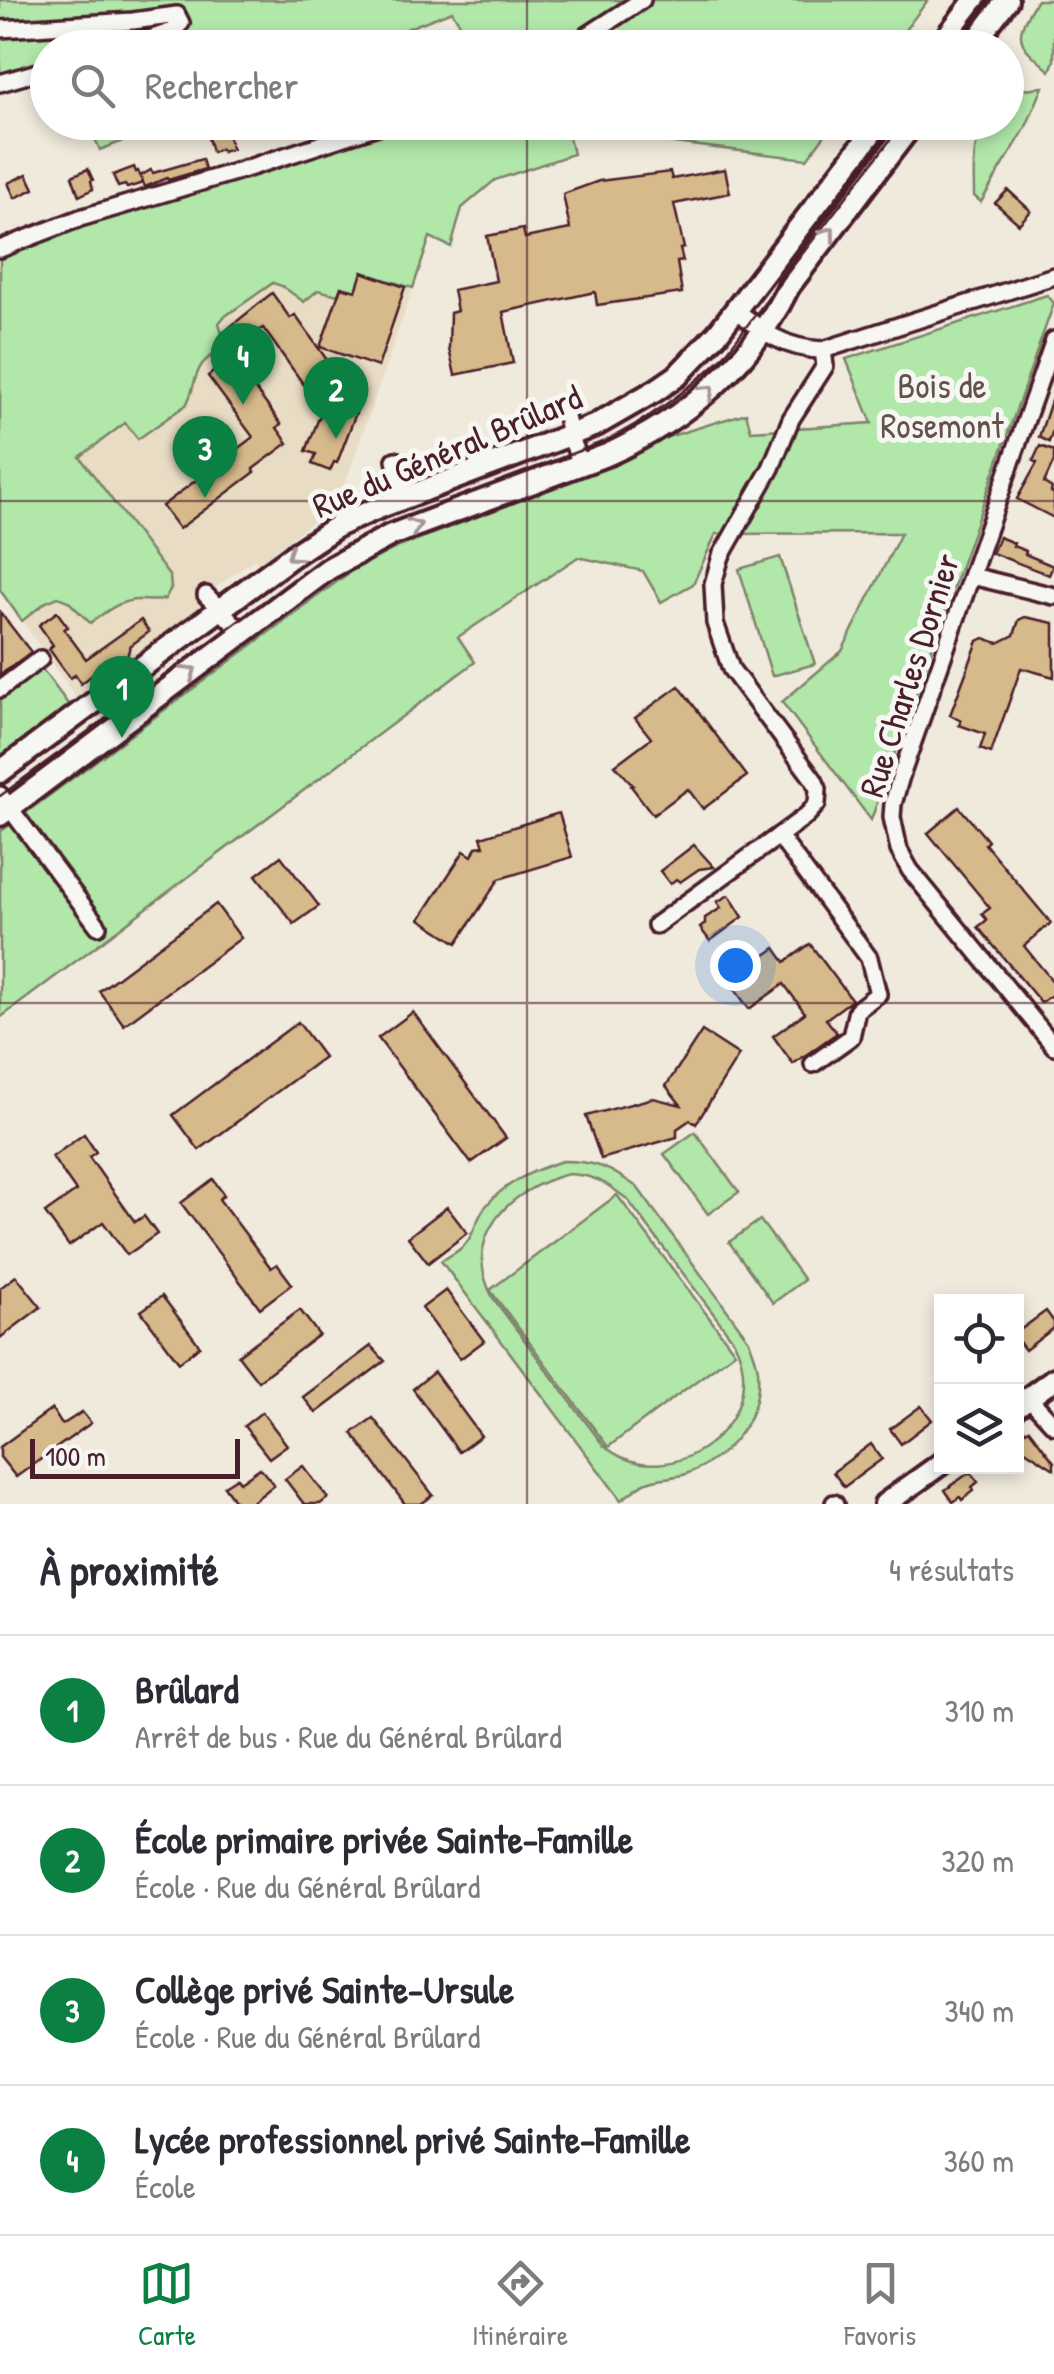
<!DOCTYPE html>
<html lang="fr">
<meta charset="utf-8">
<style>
body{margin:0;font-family:"Patrick Hand",sans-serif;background:#f2f2f3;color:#2b2b33}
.controls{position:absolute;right:30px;bottom:30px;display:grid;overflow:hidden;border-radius:0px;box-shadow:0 5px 15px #0003}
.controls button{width:90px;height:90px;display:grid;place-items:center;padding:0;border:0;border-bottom:2px solid #e1e1e2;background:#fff;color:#2b2b33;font:50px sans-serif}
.scale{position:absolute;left:30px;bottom:25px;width:210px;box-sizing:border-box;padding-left:10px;border:5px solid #4a1f2b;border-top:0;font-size:28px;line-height:35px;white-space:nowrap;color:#4a1f2b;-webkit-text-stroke:8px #f6f6f2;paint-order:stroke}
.you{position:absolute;left:735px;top:965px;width:35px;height:35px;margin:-25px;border:8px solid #fff;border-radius:50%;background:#1a73e8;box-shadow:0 0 0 15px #1a73e833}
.badge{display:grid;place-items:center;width:65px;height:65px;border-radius:50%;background:#0b8043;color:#fff;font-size:32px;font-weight:700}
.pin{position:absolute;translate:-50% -82px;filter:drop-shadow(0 2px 5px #0008)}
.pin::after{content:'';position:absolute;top:52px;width:35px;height:30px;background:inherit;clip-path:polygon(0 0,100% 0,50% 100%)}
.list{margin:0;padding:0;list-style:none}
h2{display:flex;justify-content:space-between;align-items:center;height:130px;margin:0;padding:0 40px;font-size:42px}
h2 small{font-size:32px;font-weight:400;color:#7c7c81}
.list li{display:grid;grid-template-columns:65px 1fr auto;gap:30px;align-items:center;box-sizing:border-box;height:150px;padding:0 40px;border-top:2px solid #e1e1e2}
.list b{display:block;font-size:38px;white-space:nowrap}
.list p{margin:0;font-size:32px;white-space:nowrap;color:#7c7c81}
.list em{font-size:32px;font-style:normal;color:#7c7c81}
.icon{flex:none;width:55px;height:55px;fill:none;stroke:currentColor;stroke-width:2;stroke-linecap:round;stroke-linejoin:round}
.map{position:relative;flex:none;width:1054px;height:1504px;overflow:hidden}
.search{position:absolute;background:#fff;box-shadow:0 5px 15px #0003;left:30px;right:30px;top:30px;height:110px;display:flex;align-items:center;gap:25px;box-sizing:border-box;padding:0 35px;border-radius:55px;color:#7c7c81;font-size:38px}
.sheet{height:730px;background:#fff}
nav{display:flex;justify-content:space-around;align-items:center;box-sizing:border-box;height:140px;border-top:2px solid #e1e1e2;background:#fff;font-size:28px;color:#7c7c81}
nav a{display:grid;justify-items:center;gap:5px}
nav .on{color:#0b8043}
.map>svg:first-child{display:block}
.built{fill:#e8dcc4}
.green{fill:#b1e7a9;stroke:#7e836a;stroke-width:2.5;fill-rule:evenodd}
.building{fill:#d7ba8b;stroke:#4a1f2b;stroke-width:2.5}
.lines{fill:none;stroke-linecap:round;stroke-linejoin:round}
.minor-casing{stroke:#4a1f2b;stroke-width:22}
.major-casing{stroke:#4a1f2b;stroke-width:28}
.minor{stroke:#f6f6f2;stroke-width:15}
.major{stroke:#f6f6f2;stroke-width:20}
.tram{stroke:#4a1f2b;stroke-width:2.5}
.oneway{stroke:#a99598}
.grid{fill:none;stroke:#4a1f2b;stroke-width:2.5;stroke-opacity:0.55}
.labels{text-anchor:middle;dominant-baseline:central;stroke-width:10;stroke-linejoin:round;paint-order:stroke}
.park-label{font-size:35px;fill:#64514a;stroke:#f6f6f2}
.street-label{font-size:35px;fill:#4a1f2b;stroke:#f6f6f2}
</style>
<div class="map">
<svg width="1054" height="1504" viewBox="0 0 1054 1504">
<rect width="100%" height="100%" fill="#f0eadd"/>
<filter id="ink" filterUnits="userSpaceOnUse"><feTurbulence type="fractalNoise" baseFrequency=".01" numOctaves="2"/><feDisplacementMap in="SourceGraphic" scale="20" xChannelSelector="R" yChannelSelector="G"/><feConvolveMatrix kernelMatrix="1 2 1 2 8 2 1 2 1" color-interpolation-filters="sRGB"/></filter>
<g filter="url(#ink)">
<!-- built -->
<polygon class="built" points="362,272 413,288 339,501 258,563 254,559 200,599 205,607 78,701 22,621 46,602 58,597 68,600 90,623 116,605 136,600 154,602 169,577 80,457 126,423 194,389 198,370 203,362 221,350 225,344 219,323 223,317 260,290 272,283 282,286 304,301 318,289 338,295 341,287"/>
<!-- green -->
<g class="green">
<polygon points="0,0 928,0 892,47 474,47 452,11 360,47 48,48 47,66 0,75"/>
<path d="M1037,0h17v61l-4,10c-34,-29 -38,-33 -13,-71z"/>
<path d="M1043,87l-18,42 -44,73 -7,-6c0,-25 -3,-52 11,-73l21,-1 1,-26 16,-7z"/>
<polygon points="88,123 170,123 100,150"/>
<path d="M405,123h429l-27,36 -240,-29 6,24 -78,26 -33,28 -11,39 -21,-10 -17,51 -50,-15 -7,18 -15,-4 -3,8 -20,-5 -14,12 -22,-16 -9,-3 -49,34 -5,6 6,21c-7,9 -19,13 -24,22 -8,12 -7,26 -15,39l-48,34 -13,-16 -45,34 90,120 1,11 -6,11c-11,3 -17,1 -27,1 -19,0 -33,13 -48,23l-22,-22 -10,-4 -12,5 -24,19 -22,-31v-332l81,-35z"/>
<polygon points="1047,295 1054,303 871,820 782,702 842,651 901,533 716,534 693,584 661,602 643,571 578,557 458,637 475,662 0,1018 0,832 350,572 396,548 621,461 668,437 746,413 751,431 872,423 846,359"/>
<polygon points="780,557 815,664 772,676 739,569"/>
<polygon points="42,669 71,708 0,759 0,700"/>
<polygon points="695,1132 739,1192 708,1214 664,1154"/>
<path d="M562,1161c34,0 48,7 75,26l112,153c3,10 8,20 9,30 4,48 -28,87 -72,104 -12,4 -27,3 -39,8 -9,4 -18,13 -26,18l-180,-239c8,-5 21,-11 26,-19 8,-11 10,-25 19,-36 20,-24 48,-36 76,-45zM568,1174c27,1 38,9 59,25l107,142c41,81 -65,160 -131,104l-110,-147c-33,-62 17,-109 75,-124z"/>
<polygon points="617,1195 735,1352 608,1447 490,1290"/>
<polygon points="760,1220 804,1280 773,1303 729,1242"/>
</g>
<!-- building -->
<g class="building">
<polygon points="226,128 232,149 222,152 221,149 212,152 207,134"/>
<polygon points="202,159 205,169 168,180 167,178 145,187 140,176 151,170 153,173"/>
<polygon points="134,167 136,172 138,171 143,183 127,188 125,185 118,187 113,175"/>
<polygon points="88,169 93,180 91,181 93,189 79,196 72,176"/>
<polygon points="725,169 730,193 674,204 684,248 680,249 683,261 677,262 682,293 597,305 595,292 503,312 513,363 455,375 449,349 450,313 457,311 453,290 496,281 487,236 523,229 525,238 570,229 563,194 599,181 670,172 672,179"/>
<polygon points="27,174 34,189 15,198 8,183"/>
<polygon points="1008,190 1031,211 1019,224 995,203"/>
<polygon points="362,272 405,287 378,367 320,347 341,287 356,291"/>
<polygon points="272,293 290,318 295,315 359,405 337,463 334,462 330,471 312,464 316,454 306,451 322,410 263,328 240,342 230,327"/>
<polygon points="232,358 281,424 277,428 288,443 253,469 255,472 179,529 162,506 253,437 208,376"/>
<polygon points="1052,398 1054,427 1049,442 1039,437"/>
<polygon points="1040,446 1054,451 1054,461 1044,483 1052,488 1051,492 1054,494 1054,518 1017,499 1037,463 1033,461"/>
<polygon points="999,537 1014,543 1013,546 1026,551 1025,554 1053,566 1049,575 992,553"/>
<polygon points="0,612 31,652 0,675"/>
<polygon points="57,612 68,627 64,629 86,659 141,620 149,632 130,646 127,657 117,655 81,684 75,675 70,678 49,649 53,645 39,625"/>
<polygon points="1025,617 1054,623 1054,677 1021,668 991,753 980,749 985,734 959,725 961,721 950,715 978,641 984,638 998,643 1014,635 1019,620"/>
<polygon points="679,686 747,776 703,809 688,789 653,815 631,786 633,785 615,765 651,738 635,718"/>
<polygon points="959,807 988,841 985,844 1051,923 1024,946 1054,983 1054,993 1041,1003 978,927 987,920 982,914 990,908 928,833"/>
<polygon points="559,813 572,857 499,879 457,943 420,919 464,851 472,856 476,847 484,846 481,837"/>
<polygon points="694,845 714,867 699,869 680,882 676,879 670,884 660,871"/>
<polygon points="281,856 319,906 294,924 256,875"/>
<polygon points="729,895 743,917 710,941 700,928 705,924 705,918 721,908 717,902"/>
<polygon points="216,904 241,938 124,1025 99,991"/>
<polygon points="810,944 852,1000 826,1019 837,1033 793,1064 773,1036 805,1013 784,984 749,1009 729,981 775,948 785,962"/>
<polygon points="413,1012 506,1138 471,1163 378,1038"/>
<polygon points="298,1022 324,1057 199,1150 173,1115"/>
<polygon points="702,1031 739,1055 696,1124 690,1120 677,1129 677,1137 601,1159 586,1116 653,1098 681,1105 666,1086"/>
<polygon points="84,1134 96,1152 89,1157 135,1222 144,1216 157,1234 127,1255 103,1222 69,1246 45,1213 76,1191 52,1157"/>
<polygon points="213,1179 224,1195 219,1199 271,1268 277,1264 292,1284 260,1308 181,1203"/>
<polygon points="447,1207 467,1233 428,1263 408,1237"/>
<polygon points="16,1276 41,1307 0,1338 0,1288"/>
<polygon points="446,1290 484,1341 460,1359 422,1308"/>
<polygon points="162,1296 200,1346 179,1362 141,1311"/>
<polygon points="300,1310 319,1335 258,1381 238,1355"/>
<polygon points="1046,1311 1054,1322 1054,1328 1025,1350 1016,1338 1016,1333"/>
<polygon points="371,1346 385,1361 316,1413 303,1397"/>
<polygon points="434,1372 481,1436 459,1452 413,1389"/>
<polygon points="921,1406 932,1420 901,1444 890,1429"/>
<polygon points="52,1409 62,1425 82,1412 91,1423 16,1477 0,1457 0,1447"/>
<polygon points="262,1412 287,1445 269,1458 244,1426"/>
<polygon points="373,1418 433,1495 421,1504 405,1504 352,1433"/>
<polygon points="1024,1429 1026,1431 1029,1429 1054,1462 1054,1469 1025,1450 1016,1456 1016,1435"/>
<polygon points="871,1444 882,1459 844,1487 833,1472"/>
<polygon points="303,1466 328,1498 320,1504 304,1504 285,1479"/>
<polygon points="260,1468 274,1485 250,1504 237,1504 224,1486 237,1478 240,1482"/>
<polygon points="970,1472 978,1482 972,1487 974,1491 962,1500 960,1497 953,1502 945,1490"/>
</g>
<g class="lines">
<defs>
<g id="minor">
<polyline points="0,29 133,21 177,15 181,23 173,31 122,48"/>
<polyline points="568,48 642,0"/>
<polyline points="0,83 48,69"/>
<polyline points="0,249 80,218 245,169 390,122"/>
<path d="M735,309c28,23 50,40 88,41l231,-74"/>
<polyline points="1054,340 901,776 893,804 892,817 899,850 910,870 1054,1046"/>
<polyline points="565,412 570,435 581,464"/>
<polyline points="395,460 403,498"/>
<polyline points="972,576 1054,596"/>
<polyline points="206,595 243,633"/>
<polyline points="0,689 40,659"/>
<polyline points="0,795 98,926"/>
<polyline points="779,836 869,958 878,994 857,1010 851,1037 813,1064"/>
<polyline points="656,925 806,816 817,804 818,789 814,780 731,669 715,623 713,584 721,556 771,468 791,419 825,366 823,350"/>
<polyline points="1029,1398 1054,1425"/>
<polyline points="834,1503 835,1504"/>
</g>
<g id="major">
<polyline points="938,48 975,0"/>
<polyline points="971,48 1007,0"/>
<polyline points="0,772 292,556 339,525 378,508 596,425 655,391 677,376 717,334 880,122"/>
<path d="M0,815l328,-246 63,-34 218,-81c77,-35 143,-91 180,-168l125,-164"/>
<polyline points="1016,1407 1054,1379"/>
<polyline points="885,1504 942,1463"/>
</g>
</defs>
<!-- minor casing -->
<use href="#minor" class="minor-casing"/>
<!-- major casing -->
<use href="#major" class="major-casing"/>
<!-- minor -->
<use href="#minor" class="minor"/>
<!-- major -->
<use href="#major" class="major"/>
<!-- tram -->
<g class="tram">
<polyline points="950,48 987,0"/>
<path d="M0,796l331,-243 49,-26 225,-86c45,-22 81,-49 117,-83l182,-236"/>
</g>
</g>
<!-- one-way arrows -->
<defs><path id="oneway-chevron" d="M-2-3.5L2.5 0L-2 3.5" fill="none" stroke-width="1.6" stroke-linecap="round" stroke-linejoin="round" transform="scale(2.5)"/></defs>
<g class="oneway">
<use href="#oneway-chevron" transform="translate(829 233) rotate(-53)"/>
<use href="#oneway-chevron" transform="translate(708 391) rotate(-43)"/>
<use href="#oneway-chevron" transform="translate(415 526) rotate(-21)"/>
<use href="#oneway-chevron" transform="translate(293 555) rotate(145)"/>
<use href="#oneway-chevron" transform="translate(190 672) rotate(-37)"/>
</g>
</g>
<!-- grid -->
<path class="grid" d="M527,0v48M527,122v1382M0,501h1054M0,1003h1054"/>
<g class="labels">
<!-- park labels -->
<g class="park-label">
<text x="942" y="385">Bois de<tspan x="942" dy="40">Rosemont</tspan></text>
</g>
<!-- street labels -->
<g class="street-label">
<text transform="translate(447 451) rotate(-23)">Rue du Général Brûlard</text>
<text transform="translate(909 675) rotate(-72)">Rue Charles Dornier</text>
</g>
</g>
</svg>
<div class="controls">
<button><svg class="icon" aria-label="locate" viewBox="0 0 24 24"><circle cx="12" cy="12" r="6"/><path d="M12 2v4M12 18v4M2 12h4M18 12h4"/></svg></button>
<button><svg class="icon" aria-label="layers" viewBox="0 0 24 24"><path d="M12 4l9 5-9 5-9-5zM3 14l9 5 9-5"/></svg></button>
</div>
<div class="scale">100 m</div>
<div class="you"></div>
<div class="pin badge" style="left:122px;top:738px">1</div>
<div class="pin badge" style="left:336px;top:439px">2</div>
<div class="pin badge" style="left:205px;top:498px">3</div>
<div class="pin badge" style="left:243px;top:405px">4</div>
<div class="search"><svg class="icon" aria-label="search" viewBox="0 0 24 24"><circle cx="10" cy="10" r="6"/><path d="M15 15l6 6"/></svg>Rechercher</div>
</div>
<section class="sheet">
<h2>À proximité<small>4 résultats</small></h2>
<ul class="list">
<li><span class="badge">1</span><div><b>Brûlard</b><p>Arrêt de bus · Rue du Général Brûlard</p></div><em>310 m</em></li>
<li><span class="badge">2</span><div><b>École primaire privée Sainte-Famille</b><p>École · Rue du Général Brûlard</p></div><em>320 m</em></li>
<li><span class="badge">3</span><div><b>Collège privé Sainte-Ursule</b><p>École · Rue du Général Brûlard</p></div><em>340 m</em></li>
<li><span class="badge">4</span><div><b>Lycée professionnel privé Sainte-Famille</b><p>École</p></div><em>360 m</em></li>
</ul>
</section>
<nav>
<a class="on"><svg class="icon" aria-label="map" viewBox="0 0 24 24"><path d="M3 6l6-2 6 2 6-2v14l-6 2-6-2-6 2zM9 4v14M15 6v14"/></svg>Carte</a>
<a><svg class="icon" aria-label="directions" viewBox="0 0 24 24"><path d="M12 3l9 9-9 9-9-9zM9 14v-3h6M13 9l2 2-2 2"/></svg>Itinéraire</a>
<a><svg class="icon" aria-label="saved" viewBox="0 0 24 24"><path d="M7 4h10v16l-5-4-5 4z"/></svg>Favoris</a>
</nav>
